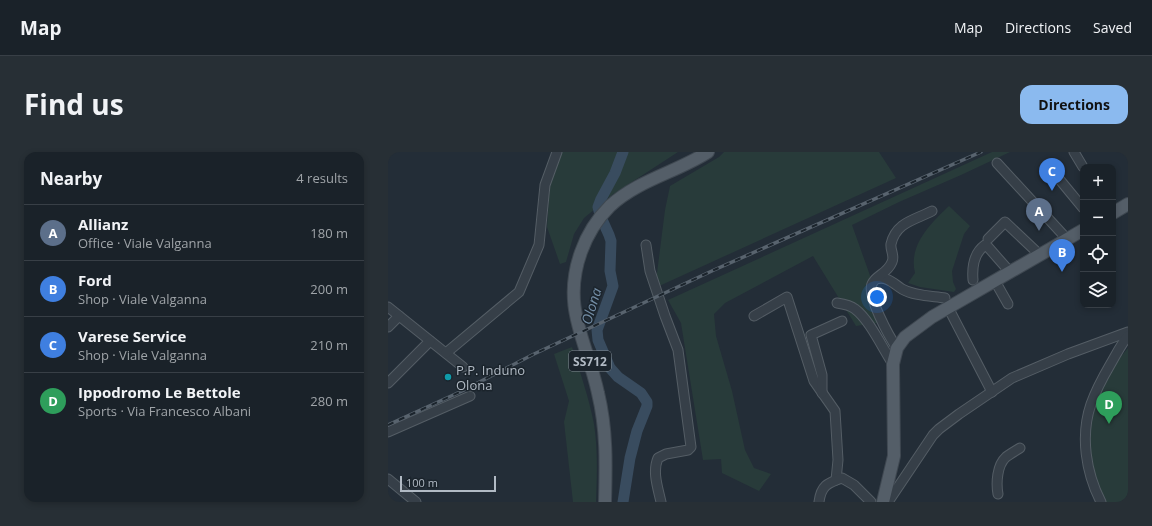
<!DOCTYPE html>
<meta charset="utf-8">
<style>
body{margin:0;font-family:"Open Sans",sans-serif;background:#272f35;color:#f1f3f6}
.controls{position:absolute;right:12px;top:12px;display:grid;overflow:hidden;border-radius:8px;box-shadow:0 2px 6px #0003}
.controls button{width:36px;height:36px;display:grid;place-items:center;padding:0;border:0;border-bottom:1px solid #383f46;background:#1a2229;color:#f1f3f6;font:20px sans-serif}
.scale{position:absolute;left:12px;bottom:10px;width:96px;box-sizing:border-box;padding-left:4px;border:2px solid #b1bac4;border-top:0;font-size:11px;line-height:14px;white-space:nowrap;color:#b1bac4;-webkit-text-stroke:3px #1b242c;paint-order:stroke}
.you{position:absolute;left:489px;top:145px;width:14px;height:14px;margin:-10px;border:3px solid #fff;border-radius:50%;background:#1a73e8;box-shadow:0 0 0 6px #1a73e833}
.badge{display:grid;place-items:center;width:26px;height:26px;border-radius:50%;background:#8bbaef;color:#fff;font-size:13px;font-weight:700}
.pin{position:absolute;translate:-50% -33px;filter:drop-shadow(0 1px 2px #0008)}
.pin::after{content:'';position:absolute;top:21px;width:14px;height:12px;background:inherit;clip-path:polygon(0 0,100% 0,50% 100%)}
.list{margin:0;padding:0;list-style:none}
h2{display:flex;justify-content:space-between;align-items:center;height:52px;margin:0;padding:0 16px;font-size:17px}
h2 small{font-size:13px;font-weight:400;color:#9fa4a8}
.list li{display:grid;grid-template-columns:26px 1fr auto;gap:12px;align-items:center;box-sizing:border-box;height:56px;padding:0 16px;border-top:1px solid #383f46}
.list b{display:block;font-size:15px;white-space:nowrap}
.list p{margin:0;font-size:13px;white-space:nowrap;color:#9fa4a8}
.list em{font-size:13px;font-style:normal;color:#9fa4a8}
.icon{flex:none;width:22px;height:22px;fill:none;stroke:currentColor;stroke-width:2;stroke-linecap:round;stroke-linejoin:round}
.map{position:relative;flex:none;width:740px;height:350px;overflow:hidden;border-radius:12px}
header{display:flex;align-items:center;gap:24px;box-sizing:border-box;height:56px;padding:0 20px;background:#1a2229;border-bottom:1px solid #383f46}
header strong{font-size:19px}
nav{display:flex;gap:22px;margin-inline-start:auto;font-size:14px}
.intro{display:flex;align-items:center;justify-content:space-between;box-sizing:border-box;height:96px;padding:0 24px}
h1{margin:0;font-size:28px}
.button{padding:10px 18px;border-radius:12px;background:#8bbaef;color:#111;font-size:14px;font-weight:700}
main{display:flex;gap:24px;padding:0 24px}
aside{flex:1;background:#1a2229;border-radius:12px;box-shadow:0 2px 6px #0003}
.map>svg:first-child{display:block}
.green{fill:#283b3a}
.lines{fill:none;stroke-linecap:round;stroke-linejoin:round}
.river{stroke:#394c5f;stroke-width:11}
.minor-casing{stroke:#545d65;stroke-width:11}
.major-casing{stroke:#3f4851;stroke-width:14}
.minor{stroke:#363f48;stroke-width:9}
.major{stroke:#545e68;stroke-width:12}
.rail-casing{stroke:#58636e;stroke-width:3.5}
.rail{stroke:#1b242c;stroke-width:2;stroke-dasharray:6;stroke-linecap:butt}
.culture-dot{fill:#0f9aa8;stroke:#1b242c;stroke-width:1.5}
.labels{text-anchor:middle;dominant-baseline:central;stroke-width:3;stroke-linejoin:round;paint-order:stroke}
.shield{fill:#1b242c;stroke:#848d96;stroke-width:1}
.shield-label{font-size:12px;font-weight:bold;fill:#b1bac4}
.poi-label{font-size:13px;fill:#b1bac4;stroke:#1b242c;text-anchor:start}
.water-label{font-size:14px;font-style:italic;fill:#738da5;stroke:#1b242c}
</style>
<header>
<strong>Map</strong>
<nav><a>Map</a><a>Directions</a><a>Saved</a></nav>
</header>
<div class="intro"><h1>Find us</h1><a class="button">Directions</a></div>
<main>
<aside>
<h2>Nearby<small>4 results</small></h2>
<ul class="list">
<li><span class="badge" style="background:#5c6f8a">A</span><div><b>Allianz</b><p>Office · Viale Valganna</p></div><em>180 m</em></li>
<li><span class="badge" style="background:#3f7fe0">B</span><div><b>Ford</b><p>Shop · Viale Valganna</p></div><em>200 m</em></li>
<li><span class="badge" style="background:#3f7fe0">C</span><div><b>Varese Service</b><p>Shop · Viale Valganna</p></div><em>210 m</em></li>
<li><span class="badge" style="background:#2e9e5b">D</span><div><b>Ippodromo Le Bettole</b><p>Sports · Via Francesco Albani</p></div><em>280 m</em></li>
</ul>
</aside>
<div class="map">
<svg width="740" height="350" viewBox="0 0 740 350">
<rect width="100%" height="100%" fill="#232d37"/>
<!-- green -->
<g class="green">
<polygon points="174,0 290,0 224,43 196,66 186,82 178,110 172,112 159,75 162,31"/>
<polygon points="336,0 491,0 508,26 269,135 268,129 277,58 282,34 331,5"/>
<polygon points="604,0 622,0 573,23 511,50 464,73 489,143 482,146 490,171 468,174 425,104 337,151 326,162 328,184 344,239 357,298 366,316 383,322 371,339 334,321 333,307 315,308 293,171 280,148"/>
<path d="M561,54l21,20 -6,8 -12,37 1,11 3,7 -2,3 -34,-5 -12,-4 7,-10c-7,-28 16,-50 34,-67z"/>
<path d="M184,195c8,25 17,51 22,77 4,26 3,52 2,78h-23l-9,-80 5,-21 -15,-47z"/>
<path d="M740,196v154h-22c-28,-55 -18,-108 22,-154z"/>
</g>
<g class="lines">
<!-- river -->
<polyline class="river" points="235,0 227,21 213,47 210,55 212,63 221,83 223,89 222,119 225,134 209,178 210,188 222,216 230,225 253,241 259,250 259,254 249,279 242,306 235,350"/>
<defs>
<g id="minor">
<polyline points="686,0 695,15"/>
<polyline points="609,11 679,87"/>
<polyline points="667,22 695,56"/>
<polyline points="600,87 617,70 652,103"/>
<path d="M258,93l4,26 15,45 13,34 13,97 -3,3 -22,4 -8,4c-6,14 0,30 3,44"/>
<path d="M488,127c11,-3 17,4 26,10 12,7 30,7 43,9"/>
<path d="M585,128c-1,-12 1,-27 12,-35l3,2 22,25"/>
<polyline points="607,129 620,152"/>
<path d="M449,151c7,1 13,2 18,6 14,10 28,40 38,55"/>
<polyline points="0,155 75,215"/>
<polyline points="563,161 604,240"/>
<polyline points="366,164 399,145 426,229 447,259 450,308 448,328"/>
<polyline points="0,175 11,164"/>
<path d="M509,196c-7,-10 -31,-53 -25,-64 4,-9 15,-10 20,-22 3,-6 -2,-12 -1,-18 5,-22 24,-24 41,-33"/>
<polyline points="58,201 131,140 151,93 157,33 169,0"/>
<polyline points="0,231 42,189"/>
<polyline points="434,241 434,223 423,183 454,169"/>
<polyline points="0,280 82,244"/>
<polyline points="0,327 28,350"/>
<path d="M610,342c-2,-11 -1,-29 8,-37 4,-3 9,-6 14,-9"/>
<path d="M431,350c2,-16 8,-19 23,-24l12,7 17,17"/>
<polyline points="500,350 545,283 551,277 571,262 624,226 680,202 740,180"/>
<path d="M713,350c-15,-29 -21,-66 -10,-98 5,-14 12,-27 19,-39 6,-10 11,-21 18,-29"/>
</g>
<g id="major">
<polyline points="725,61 740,52"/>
<path d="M217,350c1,-37 2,-72 -7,-109 -11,-52 -37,-85 -17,-141 6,-17 16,-33 29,-46 28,-26 67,-34 98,-54"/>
<polyline points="495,350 506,304 505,212 509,196 517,185 544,165 695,78"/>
</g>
</defs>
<!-- minor casing -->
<use href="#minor" class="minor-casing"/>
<!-- major casing -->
<use href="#major" class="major-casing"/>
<!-- minor -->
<use href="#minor" class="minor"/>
<!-- major -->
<use href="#major" class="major"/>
<defs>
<polyline id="rail" points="0,273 74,239 146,202 326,118 593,0"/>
</defs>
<!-- rail casing -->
<use href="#rail" class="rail-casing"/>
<!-- rail -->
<use href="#rail" class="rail"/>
</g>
<!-- markers -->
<circle class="culture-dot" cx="60" cy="225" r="4"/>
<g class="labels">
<!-- shield labels -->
<rect class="shield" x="181" y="199" width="42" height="20" rx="3"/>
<g class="shield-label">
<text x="202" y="209">SS712</text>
</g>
<!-- poi labels -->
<g class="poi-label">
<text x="68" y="218">P.P. Induno<tspan x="68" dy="15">Olona</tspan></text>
</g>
<!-- water labels -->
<g class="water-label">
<text transform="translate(203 154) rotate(-73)">Olona</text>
</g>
</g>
</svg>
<div class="controls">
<button>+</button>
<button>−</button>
<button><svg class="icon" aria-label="locate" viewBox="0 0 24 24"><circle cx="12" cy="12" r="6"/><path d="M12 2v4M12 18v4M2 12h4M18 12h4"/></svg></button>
<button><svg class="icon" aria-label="layers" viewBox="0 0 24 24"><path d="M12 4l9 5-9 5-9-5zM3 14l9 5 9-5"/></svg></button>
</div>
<div class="scale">100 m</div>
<div class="you"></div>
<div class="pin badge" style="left:651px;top:79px;background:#5c6f8a">A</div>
<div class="pin badge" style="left:674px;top:120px;background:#3f7fe0">B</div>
<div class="pin badge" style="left:664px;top:39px;background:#3f7fe0">C</div>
<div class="pin badge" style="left:721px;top:272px;background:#2e9e5b">D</div>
</div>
</main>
